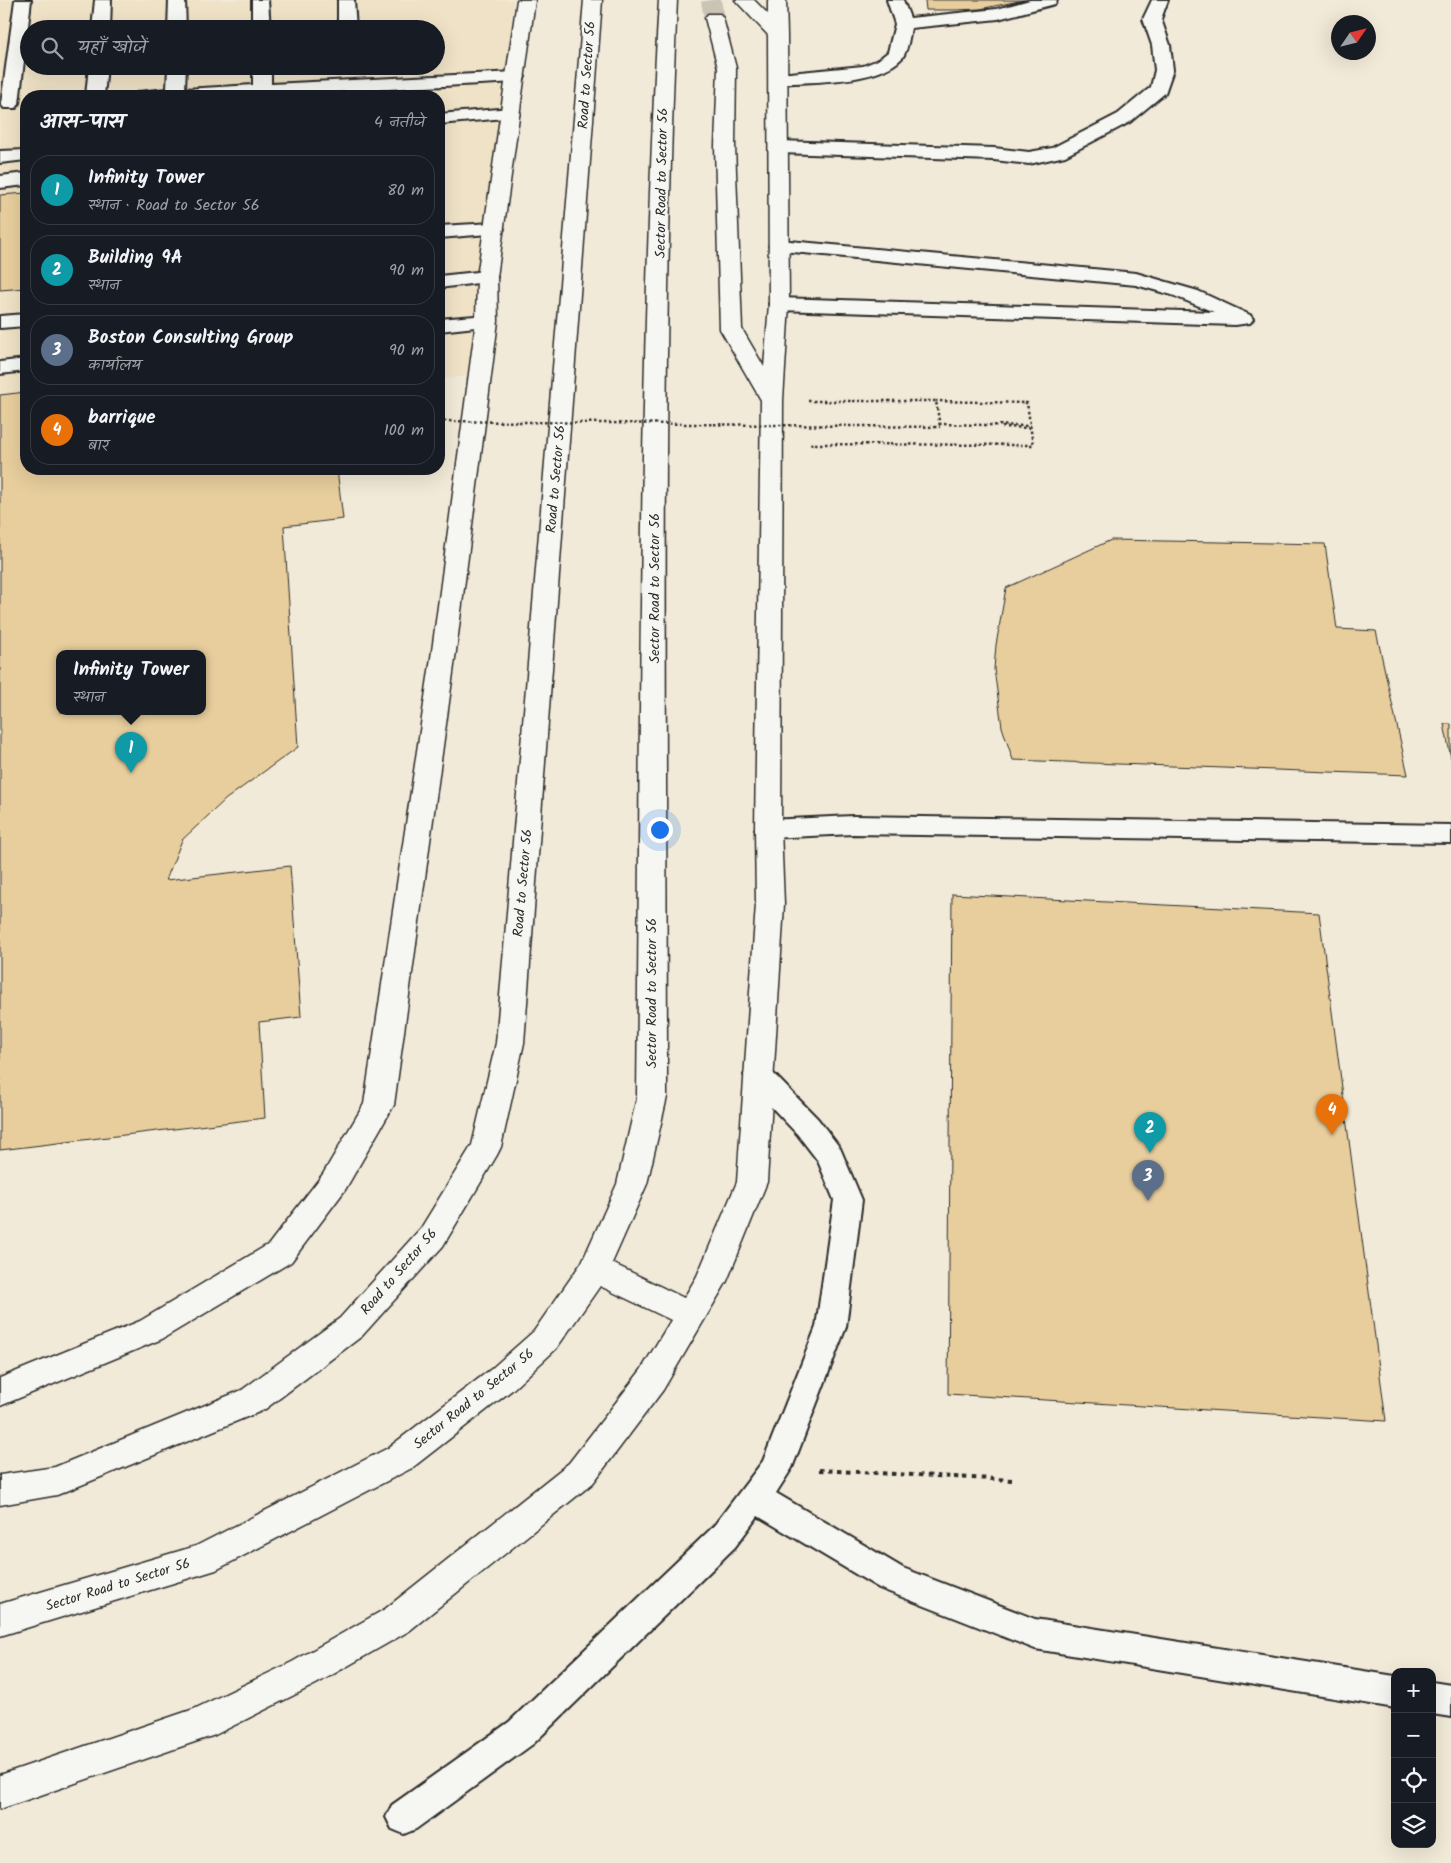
<!DOCTYPE html>
<html lang="hi">
<meta charset="utf-8">
<style>
body{margin:0;font-family:Kalam,"Playpen Sans Deva",sans-serif;background:#242831;color:#f1f3f6}
.controls{position:absolute;right:15px;bottom:15px;display:grid;overflow:hidden;border-radius:10px;box-shadow:0 5px 20px #0002}
.controls button{width:45px;height:45px;display:grid;place-items:center;padding:0;border:0;border-bottom:1px solid #363941;background:#171b24;color:#f1f3f6;font:25px sans-serif}
.compass{position:absolute;left:1331px;top:15px;width:45px;height:45px;border-radius:50%;background:#171b24;box-shadow:0 5px 20px #0002;rotate:55deg}
.you{position:absolute;left:659px;top:829px;width:18px;height:18px;margin:-12px;border:4px solid #fff;border-radius:50%;background:#1a73e8;box-shadow:0 0 0 8px #1a73e833}
.badge{display:grid;place-items:center;width:32px;height:32px;border-radius:50%;background:#1a73e8;color:#fff;font-size:16px;font-weight:700}
.pin{position:absolute;translate:-50% -41px;filter:drop-shadow(0 1px 2px #0008)}
.pin::after{content:'';position:absolute;top:26px;width:18px;height:15px;background:inherit;clip-path:polygon(0 0,100% 0,50% 100%)}
.popup{position:absolute;left:56px;top:650px;width:150px;height:65px;box-sizing:border-box;display:grid;place-content:center;border-radius:10px;background:#171b24;filter:drop-shadow(0 1px 4px #0005);font-size:16px;white-space:nowrap;color:#9ea1a6}
.popup b{font-size:19px;color:#f1f3f6}
.popup::after{content:'';position:absolute;left:50%;top:100%;margin-left:-10px;border:10px solid transparent;border-top-color:#171b24}
.list{margin:0;padding:0;list-style:none}
h2{display:flex;justify-content:space-between;align-items:center;height:65px;margin:0;padding:0 20px;font-size:21px}
h2 small{font-size:16px;font-weight:400;color:#9ea1a6}
.list li{display:grid;grid-template-columns:32px 1fr auto;gap:15px;align-items:center;box-sizing:border-box;height:70px;margin:0 10px 10px;padding:0 10px;border:1px solid #363941;border-radius:20px}
.list b{display:block;font-size:19px;white-space:nowrap}
.list p{margin:0;font-size:16px;white-space:nowrap;color:#9ea1a6}
.list em{font-size:16px;font-style:normal;color:#9ea1a6}
.icon{flex:none;width:28px;height:28px;fill:none;stroke:currentColor;stroke-width:2;stroke-linecap:round;stroke-linejoin:round}
.map{position:relative;flex:none;width:1451px;height:1863px;overflow:hidden}
.search{position:absolute;background:#171b24;box-shadow:0 5px 20px #0002;left:20px;top:20px;width:425px;height:55px;display:flex;align-items:center;gap:12px;box-sizing:border-box;padding:0 18px;border-radius:28px;color:#9ea1a6;font-size:19px}
.panel{position:absolute;background:#171b24;box-shadow:0 5px 20px #0002;left:20px;top:90px;width:425px;height:385px;border-radius:20px}
.map>svg:first-child{display:block}
.built{fill:#efe2c6;fill-rule:evenodd}
.building{fill:#e8ce9d;stroke:#2b2b2b;fill-rule:evenodd}
.lines{fill:none;stroke-linecap:round;stroke-linejoin:round}
.secondary-tunnel{stroke:#cac4b5;stroke-width:20;stroke-dasharray:20 10;stroke-linecap:butt}
.lane-casing{stroke:#2b2b2b;stroke-width:4}
.secondary-casing{stroke:#2b2b2b;stroke-width:3}
.path-far1{stroke:#2b2b2b;stroke-width:2.5;stroke-dasharray:2.5 2.5;stroke-linecap:butt}
.path{stroke:#2b2b2b;stroke-width:4;stroke-dasharray:4.5 4.5;stroke-linecap:butt}
.lane{fill:#f6f6f2;fill-rule:evenodd}
.secondary{fill:#f6f6f2;fill-rule:evenodd}
.path-bridge{stroke:#2b2b2b;stroke-width:2.5;stroke-dasharray:2.5 2.5;stroke-linecap:butt}
.labels{text-anchor:middle;dominant-baseline:central;stroke-width:4.5;stroke-linejoin:round;paint-order:stroke}
.street-label{font-size:14px;fill:#2b2b2b;stroke:#f6f6f2}
</style>
<div class="map">
<svg width="1451" height="1863" viewBox="0 0 1451 1863">
<rect width="100%" height="100%" fill="#f2ead8"/>
<filter id="ink" filterUnits="userSpaceOnUse"><feTurbulence type="fractalNoise" baseFrequency=".02" numOctaves="2"/><feDisplacementMap in="SourceGraphic" scale="10" xChannelSelector="R" yChannelSelector="G"/><feConvolveMatrix kernelMatrix="1 2 1 2 8 2 1 2 1" color-interpolation-filters="sRGB"/></filter>
<g filter="url(#ink)">
<!-- built -->
<path class="built" d="M0,0h514l-47,376 -28,4v-284h-413v331l-26,4zM29,29h407v37h-407z"/>
<!-- building -->
<g class="building">
<polygon points="925,0 1024,0 980,9 954,10 926,10"/>
<polygon points="26,193 26,288 0,290 0,195"/>
<path d="M26,392v77h311l6,50 -59,7 14,221 -72,52 -44,41 -16,40 124,-14 11,151 -42,5 6,96 -265,32v-755zM60,654h142v58h-142z"/>
<polygon points="1111,540 1325,544 1337,629 1376,631 1408,775 1013,760 1002,727 994,669 996,645 1006,588"/>
<polygon points="1444,724 1451,724 1451,758"/>
<polygon points="952,894 1319,913 1386,1421 948,1394"/>
</g>
<g class="lines">
<!-- secondary-tunnel -->
<polyline class="secondary-tunnel" points="711,0 714,18"/>
<defs>
<g id="lane">
<polygon points="15,0 31,0 19,104 16,108 4,108 1,104"/>
<polygon points="95,0 111,0 110,29 92,29"/>
<polygon points="169,0 185,0 186,29 168,29"/>
<polygon points="252,0 268,0 270,29 252,29"/>
<polygon points="338,0 354,0 356,29 338,29"/>
<path d="M887,0h16l7,18 87,-9 33,-9h27l-2,4 -57,15 -87,9c-2,9 -3,23 -9,30 -24,26 -89,23 -123,26l-6,-1 -3,-4 3,-4 6,-1 84,-8 15,-6 10,-8 7,-28z"/>
<polygon points="1152,0 1168,0 1161,19 1170,45 1173,70 1165,93 1130,122 1065,156 1029,164 994,160 779,153 772,151 770,147 772,143 779,141 994,148 1029,152 1052,148 1118,114 1151,87 1155,70 1152,45 1143,19"/>
<polygon points="89,66 107,66 104,96 86,96"/>
<polygon points="168,66 186,66 185,89 253,85 253,66 271,66 271,84 516,72 522,73 525,77 522,81 516,82 262,96 135,96 138,92 167,89"/>
<polygon points="511,108 517,109 520,113 517,117 439,124 439,114"/>
<polygon points="26,150 26,160 0,163 0,151"/>
<polygon points="26,173 26,185 0,188 0,176"/>
<polygon points="494,223 501,225 504,229 501,233 439,238 439,226"/>
<polygon points="779,240 1136,273 1198,291 1250,315 1253,319 1250,323 1235,325 779,310 772,308 769,304 772,300 779,298 1214,312 1172,295 1136,285 772,250 769,246 772,242"/>
<polygon points="487,271 494,273 497,277 494,281 439,288 439,276"/>
<polygon points="26,314 26,326 0,328 0,316"/>
<polygon points="487,315 494,317 497,321 494,325 439,331 439,319"/>
<polygon points="26,359 26,371 0,374 0,362"/>
<polygon points="853,816 1451,825 1451,843 853,834 768,838 759,835 755,829 759,823 768,820"/>
<polygon points="758,1065 768,1068 818,1119 840,1148 862,1200 846,1327 792,1468 776,1493 903,1568 1035,1619 1395,1676 1395,1708 1035,1649 879,1588 758,1516 735,1547 533,1744 416,1829 404,1834 392,1829 386,1817 392,1805 509,1722 713,1527 763,1461 816,1327 834,1200 818,1161 798,1135 748,1082 744,1075 748,1068"/>
<polygon points="1432,1682 1451,1685 1451,1717 1432,1714"/>
</g>
<g id="secondary">
<polygon points="517,0 535,0 497,277 498,321 456,651 394,1105 345,1190 291,1262 162,1339 0,1406 0,1378 140,1321 269,1244 323,1174 364,1104 432,651 476,321 477,277"/>
<polygon points="584,0 602,0 524,1043 501,1147 497,1155 443,1246 362,1336 264,1410 57,1495 0,1505 0,1475 55,1467 242,1390 340,1318 421,1228 472,1145 496,1043"/>
<path d="M659,0h18c-17,364 -10,732 -10,1097l-20,87 -35,79 72,35 13,-22 40,-94 19,-278 -1,-75 6,-429 -41,-71 -5,-183 3,-78 -13,-50 3,-4h12l3,4 13,50 -1,78 7,183 22,38 5,-63 -1,-269 -33,-35h19l14,14v-14h18l1,35 2,269 -6,96 -2,429 3,75 -17,278 -40,99 -64,109 -70,93 -184,148 -93,53 -101,51 -215,74v-34l194,-66 98,-47 93,-53 184,-146 72,-93 30,-50 -71,-34 -44,63 -44,41 -100,78 -196,102 -216,66v-32l196,-58 192,-98 102,-78 44,-39 48,-69 35,-78 20,-87c4,-365 1,-733 22,-1097z"/>
</g>
</defs>
<!-- lane casing -->
<use href="#lane" class="lane-casing"/>
<!-- secondary casing -->
<use href="#secondary" class="secondary-casing"/>
<!-- path-far1 -->
<g class="path-far1">
<polyline points="808,401 936,401 940,427"/>
<polyline points="939,424 1031,426"/>
<polyline points="1002,427 1031,428"/>
<polyline points="810,444 1033,445 1027,403 936,401"/>
</g>
<!-- path -->
<polyline class="path" points="819,1470 1012,1480"/>
<!-- lane -->
<use href="#lane" class="lane"/>
<!-- secondary -->
<use href="#secondary" class="secondary"/>
<!-- path-bridge -->
<polyline class="path-bridge" points="439,421 940,427"/>
</g>
</g>
<g class="labels">
<!-- street labels -->
<g class="street-label">
<text transform="translate(587 75) rotate(-86)">Road to Sector 56</text>
<text transform="translate(662 183) rotate(-89)">Sector Road to Sector 56</text>
<text transform="translate(556 479) rotate(-85)">Road to Sector 56</text>
<text transform="translate(655 588) rotate(-90)">Sector Road to Sector 56</text>
<text transform="translate(523 883) rotate(-85)">Road to Sector 56</text>
<text transform="translate(652 993) rotate(-90)">Sector Road to Sector 56</text>
<text transform="translate(399 1272) rotate(-49)">Road to Sector 56</text>
<text transform="translate(474 1399) rotate(-39)">Sector Road to Sector 56</text>
<text transform="translate(118 1585) rotate(-17)">Sector Road to Sector 56</text>
</g>
</g>
</svg>
<div class="controls">
<button>+</button>
<button>−</button>
<button><svg class="icon" aria-label="locate" viewBox="0 0 24 24"><circle cx="12" cy="12" r="6"/><path d="M12 2v4M12 18v4M2 12h4M18 12h4"/></svg></button>
<button><svg class="icon" aria-label="layers" viewBox="0 0 24 24"><path d="M12 4l9 5-9 5-9-5zM3 14l9 5 9-5"/></svg></button>
</div>
<svg class="compass" viewBox="-18 -18 36 36"><path d="M0-13l5 13h-10z" fill="#e53935"/><path d="M0 13l5-13h-10z" fill="#9ea1a6"/></svg>
<div class="you"></div>
<div class="pin badge" style="left:131px;top:773px;background:#0f9aa8">1</div>
<div class="popup"><b>Infinity Tower</b>स्थान</div>
<div class="pin badge" style="left:1150px;top:1153px;background:#0f9aa8">2</div>
<div class="pin badge" style="left:1148px;top:1201px;background:#5c6f8a">3</div>
<div class="pin badge" style="left:1332px;top:1135px;background:#e8710a">4</div>
<div class="search"><svg class="icon" aria-label="search" viewBox="0 0 24 24"><circle cx="10" cy="10" r="6"/><path d="M15 15l6 6"/></svg>यहाँ खोजें</div>
<section class="panel">
<h2>आस-पास<small>4 नतीजे</small></h2>
<ul class="list">
<li><span class="badge" style="background:#0f9aa8">1</span><div><b>Infinity Tower</b><p>स्थान · Road to Sector 56</p></div><em>80 m</em></li>
<li><span class="badge" style="background:#0f9aa8">2</span><div><b>Building 9A</b><p>स्थान</p></div><em>90 m</em></li>
<li><span class="badge" style="background:#5c6f8a">3</span><div><b>Boston Consulting Group</b><p>कार्यालय</p></div><em>90 m</em></li>
<li><span class="badge" style="background:#e8710a">4</span><div><b>barrique</b><p>बार</p></div><em>100 m</em></li>
</ul>
</section>
</div>
